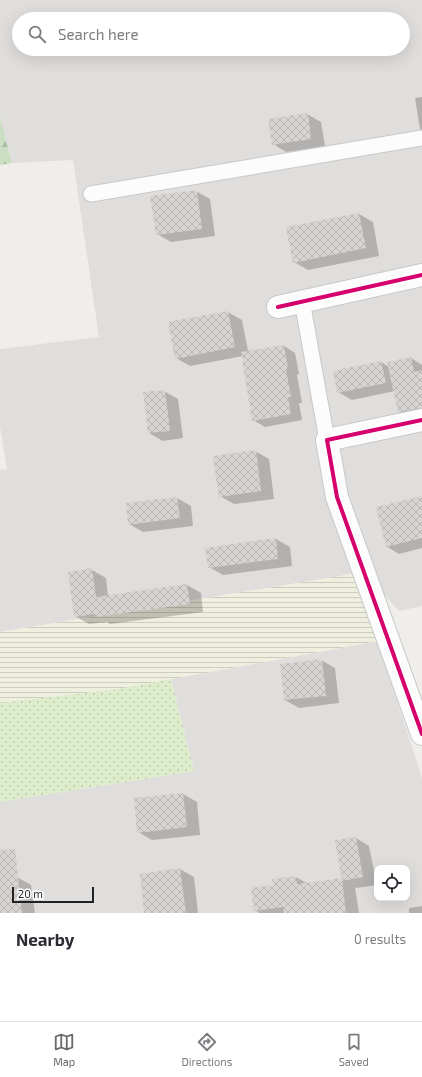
<!DOCTYPE html>
<style>
body{margin:0;font-family:"Exo 2",sans-serif;background:#f7f7f7;color:#2b2b33}
.controls{position:absolute;right:12px;bottom:12px;display:grid;overflow:hidden;border-radius:8px;box-shadow:0 4px 16px #0002}
.controls button{width:36px;height:36px;display:grid;place-items:center;padding:0;border:0;border-bottom:1px solid #e1e1e2;background:#fff;color:#2b2b33;font:20px sans-serif}
.scale{position:absolute;left:12px;bottom:10px;width:82px;box-sizing:border-box;padding-left:4px;border:2px solid #222;border-top:0;font-size:11px;line-height:14px;white-space:nowrap;color:#222;-webkit-text-stroke:3px #fff;paint-order:stroke}
.list{margin:0;padding:0;list-style:none}
h2{display:flex;justify-content:space-between;align-items:center;height:52px;margin:0;padding:0 16px;font-size:17px}
h2 small{font-size:13px;font-weight:400;color:#7c7c81}
.icon{flex:none;width:22px;height:22px;fill:none;stroke:currentColor;stroke-width:2;stroke-linecap:round;stroke-linejoin:round}
.map{position:relative;flex:none;width:422px;height:913px;overflow:hidden}
.search{position:absolute;background:#fff;box-shadow:0 4px 16px #0002;left:12px;right:12px;top:12px;height:44px;display:flex;align-items:center;gap:10px;box-sizing:border-box;padding:0 14px;border-radius:22px;color:#7c7c81;font-size:15px}
.sheet{height:108px;background:#fff}
nav{display:flex;justify-content:space-around;align-items:center;box-sizing:border-box;height:56px;border-top:1px solid #e1e1e2;background:#fff;font-size:11px;color:#7c7c81}
nav a{display:grid;justify-items:center;gap:2px}
nav .on{color:#6a6968}
.map>svg:first-child{display:block}
.residential{fill:#dfdedc;fill-rule:evenodd}
.farmland{fill:url(#farmland-rules)}
.grass{fill:url(#grass-dots)}
.forest{fill:url(#forest-firs)}
.shadow{fill:#0003}
.building{fill:url(#building-cross-hatch)}
.lines{fill:none;stroke-linecap:round;stroke-linejoin:round}
.lane-casing{stroke:#c9c8c7;stroke-width:17}
.street-casing{stroke:#c9c8c7;stroke-width:24}
.lane{stroke:#fdfcfc;stroke-width:15}
.street{stroke:#fdfcfc;stroke-width:22}
.cycleway-casing{stroke:#fff;stroke-width:6}
.cycleway{stroke:#d6006c;stroke-width:4}
</style>
<div class="map">
<svg width="422" height="913" viewBox="0 0 422 913">
<defs>
<pattern id="farmland-rules" width="6" height="5" patternUnits="userSpaceOnUse"><rect width="6" height="5" fill="#efefdf"/><path d="M0 2.5h6" fill="none" stroke="#cdcdbf"/></pattern>
<pattern id="grass-dots" width="8" height="8" patternUnits="userSpaceOnUse"><rect width="8" height="8" fill="#ddeccb"/><path d="M2 2h.1M6 6h.1" fill="none" stroke="#bdcaae" stroke-width="1.8" stroke-linecap="round"/></pattern>
<pattern id="forest-firs" width="22" height="20" patternUnits="userSpaceOnUse"><rect width="22" height="20" fill="#cbdec1"/><path d="M5 1l3.5 6h-7zM16 11l3.5 6h-7z" fill="#aebea6"/></pattern>
<pattern id="building-cross-hatch" width="8" height="8" patternUnits="userSpaceOnUse"><rect width="8" height="8" fill="#d7d4d2"/><path d="M0 0l8 8M0 8l8-8" fill="none" stroke="#b8b6b4"/></pattern>
</defs>
<rect width="100%" height="100%" fill="#f0eeeb"/>
<!-- residential -->
<g class="residential">
<path d="M0,0h422v606l-23,5 -35,-39 -364,60v-162l7,-1 -7,-42v-78l99,-12 -26,-177 -61,3 -12,-46zM19,19h384v30h-384z"/>
<path d="M378,641l44,137v135h-422v-111l194,-31 -23,-92zM377,868h30v30h-30z"/>
</g>
<!-- farmland -->
<polygon class="farmland" points="364,572 378,641 119,689 0,703 0,632"/>
<!-- grass -->
<polygon class="grass" points="171,679 194,771 0,802 0,703 119,689"/>
<!-- forest -->
<polygon class="forest" points="0,117 12,163 0,165"/>
<!-- shadow -->
<g class="shadow">
<polygon points="422,97 422,130 420,129 415,98"/>
<polygon points="307,114 321,122 325,146 286,152 273,144"/>
<polygon points="196,191 210,199 215,236 171,242 157,234"/>
<polygon points="359,214 373,222 379,256 308,270 294,262"/>
<polygon points="228,312 242,320 248,351 284,346 295,353 299,374 297,375 302,403 299,403 302,420 265,427 253,420 243,356 190,366 176,358"/>
<polygon points="411,358 422,365 422,418 413,420 399,412 395,391 352,400 338,392 381,362 389,367"/>
<polygon points="164,391 178,399 183,438 163,441 149,433"/>
<polygon points="255,451 269,459 274,499 234,504 220,496"/>
<polygon points="422,497 422,548 399,554 386,546"/>
<polygon points="177,498 191,506 193,526 143,532 129,524 127,504"/>
<polygon points="276,539 290,547 292,566 223,575 209,567"/>
<polygon points="92,570 106,578 108,596 187,585 201,593 203,612 110,624 107,622 89,624 75,616"/>
<polygon points="321,660 335,668 339,703 299,708 285,700"/>
<polygon points="183,794 197,802 200,835 152,840 138,832 135,799"/>
<polygon points="356,838 369,846 377,885 357,888 355,887 359,913 259,913 255,910 274,885 296,877 308,884 342,880"/>
<polygon points="180,869 194,877 198,913 145,913"/>
<polygon points="17,877 31,885 35,913 0,913 0,879"/>
<polygon points="422,906 422,913 409,913 409,908"/>
</g>
<!-- building -->
<g class="building">
<polygon points="308,113 311,139 272,145 268,119"/>
<polygon points="197,190 202,229 156,235 150,196"/>
<polygon points="359,213 366,248 293,263 286,227"/>
<polygon points="228,311 235,347 175,359 168,322"/>
<polygon points="284,345 288,368 286,369 291,397 288,397 291,414 252,421 241,352"/>
<polygon points="411,357 414,372 422,370 422,408 398,412 387,362"/>
<polygon points="381,361 386,383 337,393 333,371"/>
<polygon points="165,390 170,431 148,433 143,392"/>
<polygon points="256,450 261,491 219,497 213,456"/>
<polygon points="422,496 422,538 386,547 376,507"/>
<polygon points="177,497 180,518 128,525 126,503"/>
<polygon points="276,538 278,559 208,568 205,548"/>
<polygon points="92,568 96,597 187,584 190,604 96,617 95,614 74,617 68,572"/>
<polygon points="322,659 326,696 284,700 280,664"/>
<polygon points="183,793 187,827 137,833 134,798"/>
<polygon points="356,837 363,877 342,881 335,840"/>
<polygon points="15,849 22,913 0,913 0,850"/>
<polygon points="180,868 186,913 144,913 140,874"/>
<polygon points="296,876 297,884 342,878 346,913 284,913 283,907 254,911 251,888 273,885 272,879"/>
</g>
<g class="lines">
<defs>
<g id="lane">
<polyline points="91,194 422,138"/>
<polyline points="302,301 327,440"/>
</g>
<g id="street">
<polyline points="278,307 422,275"/>
<polyline points="422,420 327,440 337,497 422,734"/>
</g>
</defs>
<!-- lane casing -->
<use href="#lane" class="lane-casing"/>
<!-- street casing -->
<use href="#street" class="street-casing"/>
<!-- lane -->
<use href="#lane" class="lane"/>
<!-- street -->
<use href="#street" class="street"/>
<defs>
<g id="cycleway">
<polyline points="278,307 422,275"/>
<polyline points="422,420 327,440 337,497 422,734"/>
</g>
</defs>
<!-- cycleway casing -->
<use href="#cycleway" class="cycleway-casing"/>
<!-- cycleway -->
<use href="#cycleway" class="cycleway"/>
</g>
</svg>
<div class="controls">
<button><svg class="icon" aria-label="locate" viewBox="0 0 24 24"><circle cx="12" cy="12" r="6"/><path d="M12 2v4M12 18v4M2 12h4M18 12h4"/></svg></button>
</div>
<div class="scale">20 m</div>
<div class="search"><svg class="icon" aria-label="search" viewBox="0 0 24 24"><circle cx="10" cy="10" r="6"/><path d="M15 15l6 6"/></svg>Search here</div>
</div>
<section class="sheet">
<h2>Nearby<small>0 results</small></h2>
<ul class="list">
</ul>
</section>
<nav>
<a class="on"><svg class="icon" aria-label="map" viewBox="0 0 24 24"><path d="M3 6l6-2 6 2 6-2v14l-6 2-6-2-6 2zM9 4v14M15 6v14"/></svg>Map</a>
<a><svg class="icon" aria-label="directions" viewBox="0 0 24 24"><path d="M12 3l9 9-9 9-9-9zM9 14v-3h6M13 9l2 2-2 2"/></svg>Directions</a>
<a><svg class="icon" aria-label="saved" viewBox="0 0 24 24"><path d="M7 4h10v16l-5-4-5 4z"/></svg>Saved</a>
</nav>
